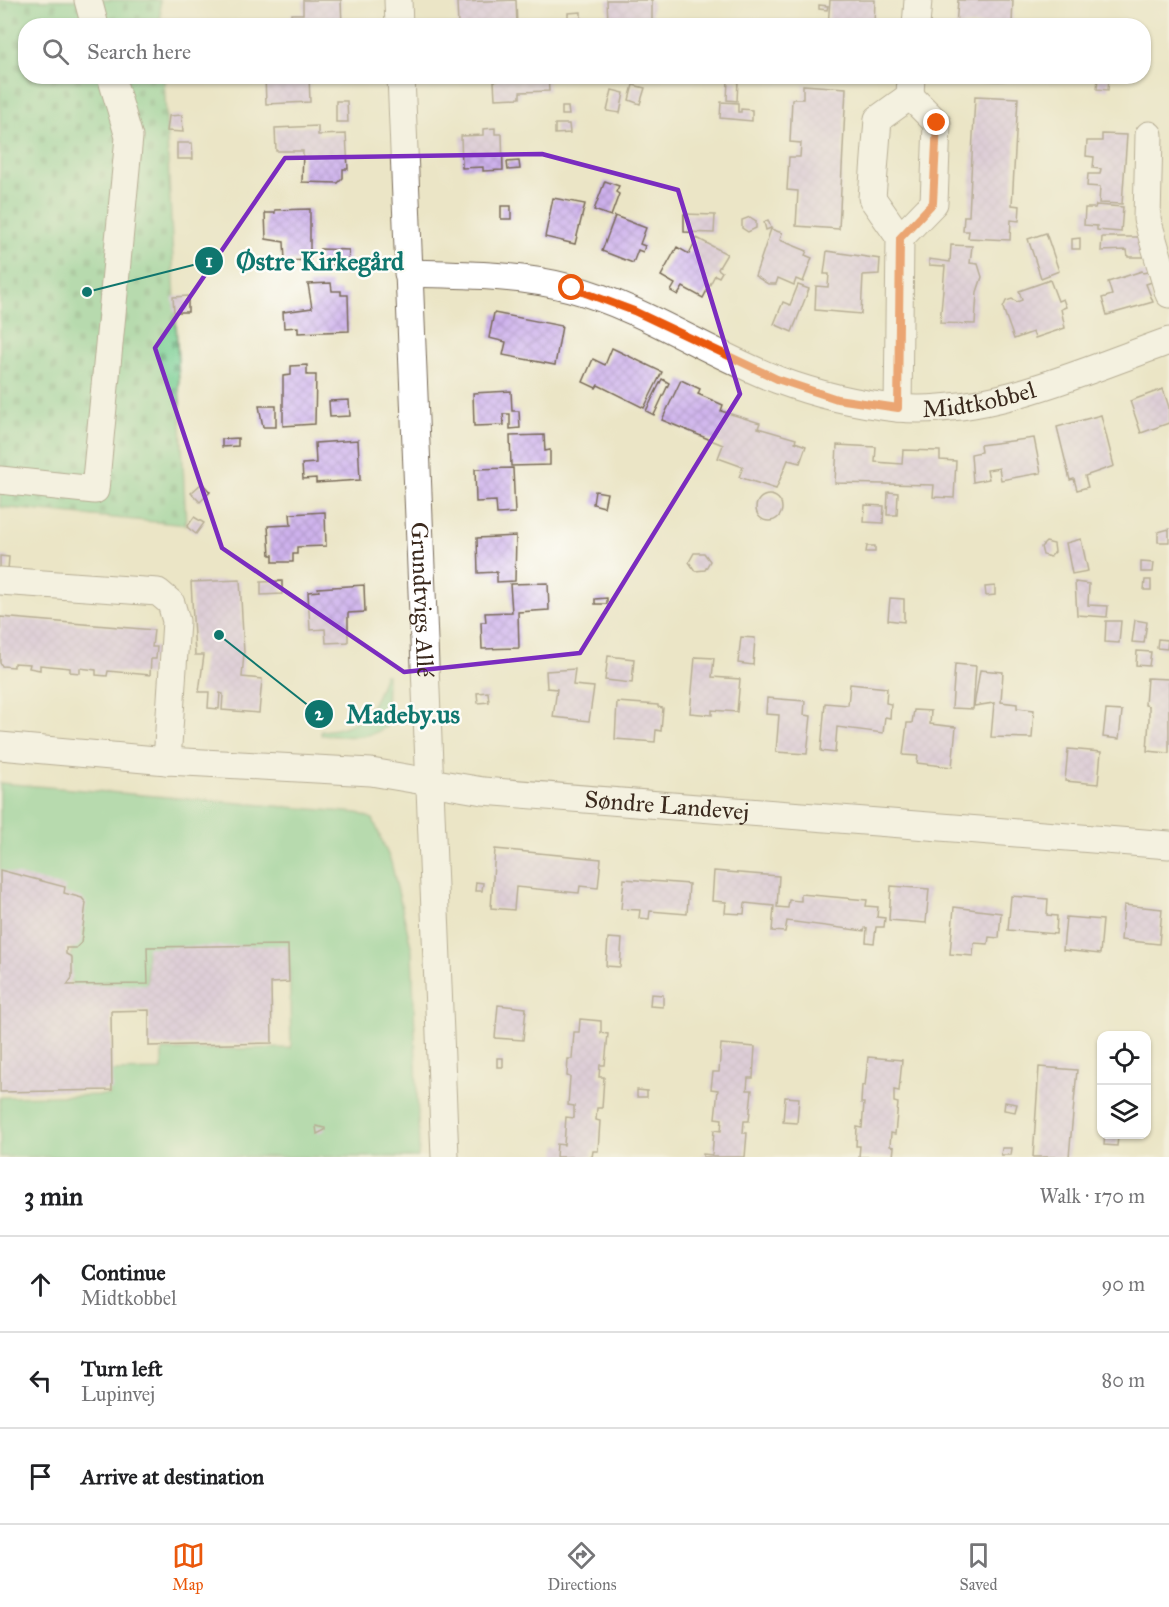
<!DOCTYPE html>
<meta charset="utf-8">
<style>
body{margin:0;font-family:"IM FELL Great Primer",serif;background:#f6f6f6;color:#202124}
.controls{position:absolute;right:18px;bottom:18px;display:grid;overflow:hidden;border-radius:12px;box-shadow:0 2px 4px #0004}
.controls button{width:54px;height:54px;display:grid;place-items:center;padding:0;border:0;border-bottom:2px solid #e0e0e0;background:#fff;color:#202124;font:30px sans-serif}
.stop{position:absolute;width:18px;height:18px;margin:-14px;border:4px solid #ea580c;border-radius:50%;background:#fff}
.stop.end{background:#ea580c;border-color:#fff;box-shadow:0 2px 6px #0008}
.list{margin:0;padding:0;list-style:none}
h2{display:flex;justify-content:space-between;align-items:center;height:78px;margin:0;padding:0 24px;font-size:26px}
h2 small{font-size:20px;font-weight:400;color:#757577}
.list li{display:grid;grid-template-columns:39px 1fr auto;gap:18px;align-items:center;box-sizing:border-box;height:96px;padding:0 24px;border-top:2px solid #e0e0e0}
.list b{display:block;font-size:22px;white-space:nowrap}
.list p{margin:0;font-size:20px;white-space:nowrap;color:#757577}
.list em{font-size:20px;font-style:normal;color:#757577}
.icon{flex:none;width:33px;height:33px;fill:none;stroke:currentColor;stroke-width:2;stroke-linecap:round;stroke-linejoin:round}
.map{position:relative;flex:none;width:1169px;height:1157px;overflow:hidden}
.search{position:absolute;background:#fff;box-shadow:0 2px 4px #0004;left:18px;right:18px;top:18px;height:66px;display:flex;align-items:center;gap:15px;box-sizing:border-box;padding:0 21px;border-radius:24px;color:#757577;font-size:22px}
.sheet{height:366px;background:#fff}
nav{display:flex;justify-content:space-around;align-items:center;box-sizing:border-box;height:84px;border-top:2px solid #e0e0e0;background:#fff;font-size:16px;color:#757577}
nav a{display:grid;justify-items:center;gap:3px}
nav .on{color:#ea580c}
.map>svg:first-child{display:block}
.green{fill:#78cd91;stroke:#5a7c58;stroke-width:1.5}
.cemetery{fill:url(#cemetery-stones);stroke:#5a7c58;stroke-width:1.5}
.building{fill:url(#building-cross-hatch)}
.lines{fill:none;stroke-linecap:round;stroke-linejoin:round}
.minor-casing{stroke:#796b59;stroke-width:29}
.minor{stroke:#fff;stroke-width:27}
.route{stroke:#ea580c;stroke-width:8}
.marked{fill:none;stroke:#7b2cbf;stroke-width:4.5;stroke-linejoin:round}
.labels{text-anchor:middle;dominant-baseline:central;stroke-width:5;stroke-linejoin:round;paint-order:stroke}
.street-label{font-size:24px;fill:#3b2a1e;stroke:#fdfcf7}
.leader{fill:none;stroke:#0f766e;stroke-width:2}
.callout-dot{fill:#0f766e;stroke:#fdfcf7;stroke-width:2}
.mark-label{font-size:18px;text-anchor:middle;font-weight:bold;fill:#fff}
.callout-label{font-size:26px;text-anchor:middle;font-weight:bold;fill:#0f766e;stroke:#fdfcf7;stroke-width:5;stroke-linejoin:round;paint-order:stroke}
</style>
<div class="map">
<svg width="1169" height="1157" viewBox="0 0 1169 1157">
<defs>
<pattern id="cemetery-stones" width="16" height="16" patternUnits="userSpaceOnUse" patternTransform="scale(1.5)"><rect width="16" height="16" fill="#78cd91"/><path d="M2 7V4a2 2 0 0 1 4 0v3zM10 15v-3a2 2 0 0 1 4 0v3z" fill="#64a776"/></pattern>
<pattern id="building-cross-hatch" width="8" height="8" patternUnits="userSpaceOnUse" patternTransform="scale(1.5)"><rect width="8" height="8" fill="#cdb1ec"/><path d="M0 0l8 8M0 8l8-8" fill="none" stroke="#b198ca"/></pattern>
</defs>
<rect width="100%" height="100%" fill="#fdfcf7"/>
<filter id="ink" filterUnits="userSpaceOnUse"><feTurbulence type="fractalNoise" baseFrequency=".0167" numOctaves="2"/><feDisplacementMap in="SourceGraphic" scale="12" xChannelSelector="R" yChannelSelector="G"/><feConvolveMatrix kernelMatrix="1 2 1 2 8 2 1 2 1" color-interpolation-filters="sRGB"/></filter>
<filter id="wash" filterUnits="userSpaceOnUse"><feTurbulence type="fractalNoise" baseFrequency=".008" numOctaves="4" result="noise"/><feDisplacementMap in="SourceGraphic" scale="24" xChannelSelector="R" yChannelSelector="G"/><feGaussianBlur stdDeviation="1.35" result="paint"/><feColorMatrix in="noise" values="0 0 0 0 0 0 0 0 0 0 0 0 0 0 0 0 0 1.4 0 .05"/><feComposite in="paint" operator="in"/></filter>
<g filter="url(#wash)">
<rect width="100%" height="100%" fill="#ebe5c6"/>
<!-- green -->
<g class="green">
<path d="M384,675h3l-1,52c-20,14 -42,9 -65,8v-4c38,-3 53,-19 63,-56z"/>
<polygon points="0,783 358,813 373,819 391,862 412,950 419,1147 418,1157 0,1157 0,1097 109,1095 109,1071 162,1070 162,1050 291,1048 289,950 147,952 147,988 72,989 70,961 82,904 0,876"/>
</g>
<!-- cemetery -->
<polygon class="cemetery" points="0,0 160,0 161,25 26,26 26,76 164,77 186,525 0,507"/>
<g id="blocks">
<!-- building -->
<g class="building">
<polygon points="303,0 341,0 342,26 291,26 291,14 303,14"/>
<polygon points="516,0 517,26 458,26 457,2"/>
<polygon points="607,0 652,0 652,20 632,21 632,26 617,26 617,21 608,22"/>
<polygon points="830,0 875,0 874,26 828,26"/>
<polygon points="958,0 1013,0 1012,24 956,26"/>
<polygon points="819,5 828,6 827,10 819,9"/>
<polygon points="581,12 581,26 568,26 568,13"/>
<polygon points="265,76 309,76 310,102 266,104"/>
<polygon points="498,76 548,76 549,91 520,92 520,98 495,99 494,81 498,81"/>
<polygon points="954,76 1011,76 1011,80 999,81 954,79"/>
<polygon points="1098,78 1109,78 1108,90 1097,89"/>
<polygon points="728,80 738,81 737,101 727,100"/>
<polygon points="633,85 645,88 640,104 629,100"/>
<polygon points="803,85 846,88 839,229 796,226 798,191 787,190 789,157 800,157 801,143 790,142 792,99 803,99"/>
<polygon points="612,90 624,93 620,113 607,111"/>
<polygon points="975,96 1018,98 1012,205 1020,206 1019,221 1011,220 1010,240 968,238 969,231 963,231 964,216 969,216"/>
<polygon points="336,101 347,101 348,122 336,122"/>
<polygon points="721,102 738,103 738,112 741,112 741,109 752,110 752,121 720,118"/>
<polygon points="562,107 568,107 569,115 562,115"/>
<polygon points="182,115 183,132 167,131 169,116"/>
<polygon points="555,124 569,124 570,133 555,134"/>
<polygon points="318,126 318,135 346,134 348,169 343,169 343,178 338,183 302,182 303,151 276,151 275,128"/>
<polygon points="495,128 495,134 502,134 503,170 483,171 483,167 462,168 461,136 483,135 483,129"/>
<polygon points="1102,134 1127,135 1122,204 1099,203 1100,187 1087,186 1088,174 1100,174 1101,169 1093,168 1094,157 1086,156 1087,141 1102,141"/>
<polygon points="177,143 192,143 193,159 177,159"/>
<polygon points="519,161 520,169 508,170 507,162"/>
<polygon points="605,181 619,186 616,192 619,194 611,216 594,210"/>
<polygon points="553,198 585,204 575,244 545,237"/>
<polygon points="1096,205 1123,207 1121,232 1097,230 1097,226 1084,225 1085,208 1095,208"/>
<rect x="501" y="206" width="10" height="13"/>
<polygon points="310,209 310,260 285,261 284,242 266,239 265,213 275,213 275,210"/>
<polygon points="684,214 715,215 714,233 684,232"/>
<polygon points="615,216 646,228 640,244 645,246 643,252 638,250 633,263 602,251"/>
<polygon points="750,217 756,221 756,228 748,232 742,228 742,220"/>
<polygon points="768,220 771,228 766,230 764,222"/>
<polygon points="771,229 782,233 780,240 807,251 805,255 812,258 803,282 796,279 794,285 778,278 776,284 768,284 755,276"/>
<polygon points="1046,233 1059,271 1041,278 1028,239"/>
<polygon points="1102,237 1139,237 1146,257 1128,257 1127,250 1101,251"/>
<polygon points="697,238 727,254 718,269 722,272 719,277 715,275 703,298 683,287 678,295 671,291 675,284 661,276 677,247 689,254"/>
<polygon points="1080,238 1080,249 1072,249 1072,239"/>
<polygon points="951,245 972,246 970,263 978,264 982,277 977,292 975,324 940,323 945,266 929,265 929,259 950,262"/>
<polygon points="320,249 349,250 348,265 319,264"/>
<polygon points="827,251 880,259 879,274 863,275 861,314 815,310 816,286 828,287 829,274 824,274"/>
<polygon points="1142,271 1143,273 1148,272 1152,282 1146,284 1153,302 1107,315 1102,298 1112,295 1108,282"/>
<polygon points="1050,280 1058,301 1063,299 1066,307 1061,309 1065,328 1035,338 1033,332 1014,339 1003,308 1006,301 1012,299 1017,302 1022,300 1019,291"/>
<polygon points="331,283 332,291 341,291 341,295 348,295 349,331 298,333 298,327 284,328 283,312 312,308 308,284"/>
<polygon points="798,285 809,289 792,332 774,324 783,302 790,305"/>
<polygon points="188,296 188,312 174,312 173,297"/>
<polygon points="494,313 562,326 555,365 503,355 506,342 489,338"/>
<polygon points="612,348 662,372 644,408 598,385 596,388 583,382 593,359 605,365"/>
<polygon points="307,365 307,375 316,375 315,424 283,426 283,376 291,375 291,366"/>
<polygon points="662,379 669,383 654,415 646,411"/>
<polygon points="681,380 700,389 698,394 723,405 721,411 760,423 758,428 796,439 795,442 806,446 800,463 788,460 776,489 739,477 743,467 718,458 723,445 662,420"/>
<polygon points="1163,389 1169,407 1169,423 1141,433 1130,401"/>
<polygon points="511,391 512,411 519,411 520,428 510,429 510,414 503,414 504,425 474,426 473,393"/>
<polygon points="349,400 350,416 330,417 329,401"/>
<polygon points="259,406 276,406 276,427 263,427"/>
<polygon points="1101,415 1114,466 1085,476 1088,487 1077,490 1074,479 1070,480 1057,427"/>
<polygon points="544,435 545,451 550,450 550,465 511,466 510,436"/>
<polygon points="238,438 238,446 222,447 222,439"/>
<polygon points="1034,438 1041,473 1001,480 999,468 987,470 989,479 973,482 971,454 981,452 980,445"/>
<polygon points="358,440 360,480 316,483 316,478 303,479 302,464 316,463 315,443"/>
<polygon points="837,445 876,447 875,462 902,464 903,450 940,451 940,460 956,461 954,498 933,497 934,485 835,483"/>
<polygon points="513,468 515,513 497,514 496,501 476,502 475,469"/>
<polygon points="202,483 210,492 200,502 191,493"/>
<polygon points="595,491 607,493 604,507 593,504"/>
<polygon points="888,492 898,493 897,515 887,515"/>
<circle cx="769" cy="508" r="13"/>
<polygon points="865,505 884,506 883,523 864,522"/>
<polygon points="325,512 326,546 297,547 297,554 293,554 293,562 273,562 273,555 270,555 268,526 291,525 290,514"/>
<polygon points="194,517 204,523 196,534 187,527"/>
<polygon points="1169,529 1169,542 1158,542 1158,532"/>
<polygon points="516,536 515,581 497,582 497,572 478,573 477,538"/>
<polygon points="1081,539 1088,571 1072,574 1066,543"/>
<polygon points="1046,542 1054,544 1055,552 1050,557 1043,555 1041,547"/>
<polygon points="867,546 875,546 875,552 866,552"/>
<polygon points="694,553 704,553 710,561 705,570 695,571 689,562"/>
<polygon points="0,556 9,557 8,570 0,569"/>
<polygon points="1141,562 1154,563 1153,572 1141,572"/>
<polygon points="240,580 244,653 242,677 262,679 259,713 222,710 223,694 220,693 219,709 208,708 209,692 199,692 204,655 195,655 191,582"/>
<polygon points="1145,580 1151,580 1151,590 1144,590"/>
<polygon points="282,581 282,594 261,595 261,582"/>
<polygon points="1075,582 1089,584 1088,605 1108,606 1107,617 1077,615"/>
<polygon points="548,583 549,610 518,612 519,648 482,649 481,622 486,622 485,613 512,612 510,584"/>
<polygon points="364,585 365,612 348,613 348,642 326,643 325,629 310,630 308,592 319,591 318,588"/>
<polygon points="995,586 995,595 986,596 985,587"/>
<polygon points="607,598 607,604 595,604 595,599"/>
<polygon points="890,598 904,599 904,622 888,620"/>
<polygon points="0,617 154,630 152,647 157,647 156,659 151,659 150,675 108,671 107,676 96,675 96,670 80,668 80,673 70,672 70,668 40,665 40,670 29,668 30,664 14,663 14,667 2,666 0,663"/>
<polygon points="1135,620 1147,622 1144,643 1132,642"/>
<polygon points="1106,621 1121,621 1119,643 1105,642"/>
<polygon points="741,637 755,638 753,665 738,663"/>
<polygon points="1158,639 1168,640 1167,649 1157,648"/>
<polygon points="1137,651 1151,652 1149,666 1136,665"/>
<polygon points="608,656 634,659 632,683 605,680"/>
<polygon points="695,657 714,658 712,677 740,679 737,712 712,710 712,715 690,713"/>
<polygon points="955,664 976,666 973,709 952,708"/>
<polygon points="575,669 573,685 594,687 589,721 553,717 557,689 547,688 546,671"/>
<polygon points="980,670 1003,672 1001,702 1017,704 1017,708 1034,710 1032,738 991,737 994,703 974,706"/>
<polygon points="1147,678 1169,679 1169,753 1147,751 1149,719 1149,706 1145,705"/>
<polygon points="850,684 887,688 886,703 891,704 890,718 885,717 883,733 837,727 835,753 821,751 825,703 848,705"/>
<polygon points="488,692 489,702 478,703 477,693"/>
<polygon points="767,698 805,701 804,715 811,716 807,754 776,752 779,715 766,714"/>
<polygon points="617,702 658,705 658,707 663,708 661,731 656,730 655,742 615,739"/>
<polygon points="914,710 931,711 930,724 956,727 952,767 917,763 918,756 903,755 907,723 912,723"/>
<polygon points="1106,710 1122,711 1119,739 1103,737"/>
<polygon points="1068,749 1101,752 1098,784 1065,781"/>
<polygon points="495,849 601,859 598,888 580,886 579,893 516,887 514,910 491,908"/>
<polygon points="0,870 65,887 64,893 82,898 86,903 81,943 76,948 66,948 66,954 72,957 72,978 67,985 148,984 147,947 288,945 289,982 271,983 272,1043 149,1046 149,1010 111,1011 112,1090 0,1092"/>
<polygon points="714,871 779,876 777,907 788,908 789,900 801,901 801,894 867,900 866,906 878,907 877,917 885,918 884,927 876,927 874,943 866,942 867,928 865,928 864,931 787,921 785,932 772,931 774,906 745,903 744,914 725,913 726,902 712,901"/>
<polygon points="624,879 689,884 687,914 650,911 649,919 639,918 640,910 621,909"/>
<polygon points="476,882 483,883 482,891 475,891"/>
<polygon points="891,886 929,889 926,923 889,920"/>
<polygon points="1011,896 1048,899 1047,915 1057,916 1056,934 1008,930"/>
<polygon points="1124,905 1162,909 1159,944 1121,940"/>
<polygon points="954,907 1001,913 999,938 989,937 988,944 974,943 973,956 950,954"/>
<polygon points="1066,917 1103,920 1100,954 1063,950"/>
<polygon points="608,938 622,939 620,967 606,966"/>
<polygon points="651,994 663,995 663,1007 650,1006"/>
<polygon points="498,1005 526,1008 523,1040 495,1038"/>
<polygon points="580,1019 601,1021 601,1033 608,1034 605,1065 600,1065 599,1077 604,1077 602,1108 597,1108 596,1120 600,1121 598,1151 593,1151 592,1157 556,1157 557,1144 564,1145 566,1117 574,1118 574,1106 568,1105 570,1077 567,1076 568,1059 572,1059 574,1032 579,1032"/>
<polygon points="721,1044 755,1047 753,1078 748,1078 747,1090 752,1090 749,1121 744,1121 743,1133 747,1133 745,1157 703,1157 703,1154 712,1155 714,1130 721,1131 722,1119 715,1118 718,1090 711,1089 713,1072 719,1072"/>
<polygon points="868,1057 902,1060 899,1091 894,1090 894,1102 898,1103 895,1134 891,1133 890,1146 894,1147 893,1157 859,1157 860,1146 856,1146 857,1127 862,1128 864,1103 861,1103 862,1085 865,1086"/>
<rect x="497" y="1058" width="6" height="9"/>
<polygon points="1039,1067 1077,1070 1069,1157 1033,1157"/>
<polygon points="637,1090 647,1091 647,1097 637,1097"/>
<polygon points="785,1097 799,1098 797,1123 783,1122"/>
<polygon points="1005,1102 1017,1104 1015,1112 1004,1110"/>
<polygon points="316,1126 325,1128 325,1130 317,1134"/>
<polygon points="1105,1134 1126,1134 1126,1137 1118,1137 1117,1146 1104,1145"/>
<polygon points="1002,1148 1012,1148 1011,1155 1001,1155"/>
</g>
</g>
</g>
<g filter="url(#ink)">
<use href="#blocks" fill-opacity="0" stroke="#796b59" stroke-width="1.5"/>
<g class="lines">
<defs>
<g id="minor">
<polyline points="88,0 95,26"/>
<polyline points="398,0 399,26"/>
<polyline points="916,26 918,0"/>
<path id="s1" d="M401,76l44,1081"/>
<polyline points="1149,135 1147,219 1169,294"/>
<polyline points="900,238 934,203 937,123 910,96"/>
<path id="s2" d="M408,273c54,2 109,1 162,15 74,20 137,65 208,92 38,14 79,24 119,28 93,8 186,-37 272,-67"/>
<polyline points="898,408 900,238 872,198 878,119 910,96 911,76"/>
<polyline points="0,480 95,490 129,137 111,76"/>
<polyline points="0,581 158,592 171,603 176,621 167,761"/>
<path id="s3" d="M0,746l167,15 204,11 112,19 686,54"/>
</g>
</defs>
<!-- minor casing -->
<use href="#minor" class="minor-casing"/>
<!-- minor -->
<use href="#minor" class="minor"/>
</g>
</g>
<g class="lines" filter="url(#ink)">
<!-- route -->
<polyline class="route" points="572,288 634,311 777,379 837,399 898,408 900,238 933,203 937,123"/>
</g>
<!-- marked area -->
<path d="M0 0H1169V1157H0ZM542,154l136,36 62,204 -160,259 -176,19 -182,-124 -67,-200 130,-190z" fill="#ebe5c6" fill-opacity=".55" fill-rule="evenodd"/>
<path class="marked" d="M542,154l136,36 62,204 -160,259 -176,19 -182,-124 -67,-200 130,-190z"/>
<g class="labels">
<!-- street labels -->
<g class="street-label">
<text stroke="none"><textPath href="#s2" startOffset="596">Midtkobbel</textPath></text>
<text stroke="none"><textPath href="#s1" startOffset="524">Grundtvigs Allé</textPath></text>
<text stroke="none"><textPath href="#s3" startOffset="670">Søndre Landevej</textPath></text>
</g>
</g>
<!-- callouts -->
<path class="leader" d="M87 292L209 261M219 635L319 714"/>
<g class="callout-dot">
<circle cx="87" cy="292" r="6"/>
<circle cx="219" cy="635" r="6"/>
<circle cx="209" cy="261" r="15"/>
<circle cx="319" cy="714" r="15"/>
</g>
<g class="mark-label">
<text x="209" y="267">1</text>
<text x="319" y="720">2</text>
</g>
<g class="callout-label">
<text x="320" y="270">Østre Kirkegård</text>
<text x="403" y="723">Madeby.us</text>
</g>
</svg>
<div class="controls">
<button><svg class="icon" aria-label="locate" viewBox="0 0 24 24"><circle cx="12" cy="12" r="6"/><path d="M12 2v4M12 18v4M2 12h4M18 12h4"/></svg></button>
<button><svg class="icon" aria-label="layers" viewBox="0 0 24 24"><path d="M12 4l9 5-9 5-9-5zM3 14l9 5 9-5"/></svg></button>
</div>
<div class="stop" style="left:572px;top:288px"></div>
<div class="stop end" style="left:937px;top:123px"></div>
<div class="search"><svg class="icon" aria-label="search" viewBox="0 0 24 24"><circle cx="10" cy="10" r="6"/><path d="M15 15l6 6"/></svg>Search here</div>
</div>
<section class="sheet">
<h2>3 min<small>Walk · 170 m</small></h2>
<ul class="list">
<li><svg class="icon" aria-label="ahead" viewBox="0 0 24 24"><path d="M12 20V5M6 11l6-6 6 6"/></svg><div><b>Continue</b><p>Midtkobbel</p></div><em>90 m</em></li>
<li><svg class="icon" aria-label="left" viewBox="0 0 24 24"><path d="M17 20v-9H6M10 6l-5 5 5 5"/></svg><div><b>Turn left</b><p>Lupinvej</p></div><em>80 m</em></li>
<li><svg class="icon" aria-label="arrive" viewBox="0 0 24 24"><path d="M6 21V4h12l-3 4 3 4H6"/></svg><div><b>Arrive at destination</b></div></li>
</ul>
</section>
<nav>
<a class="on"><svg class="icon" aria-label="map" viewBox="0 0 24 24"><path d="M3 6l6-2 6 2 6-2v14l-6 2-6-2-6 2zM9 4v14M15 6v14"/></svg>Map</a>
<a><svg class="icon" aria-label="directions" viewBox="0 0 24 24"><path d="M12 3l9 9-9 9-9-9zM9 14v-3h6M13 9l2 2-2 2"/></svg>Directions</a>
<a><svg class="icon" aria-label="saved" viewBox="0 0 24 24"><path d="M7 4h10v16l-5-4-5 4z"/></svg>Saved</a>
</nav>
